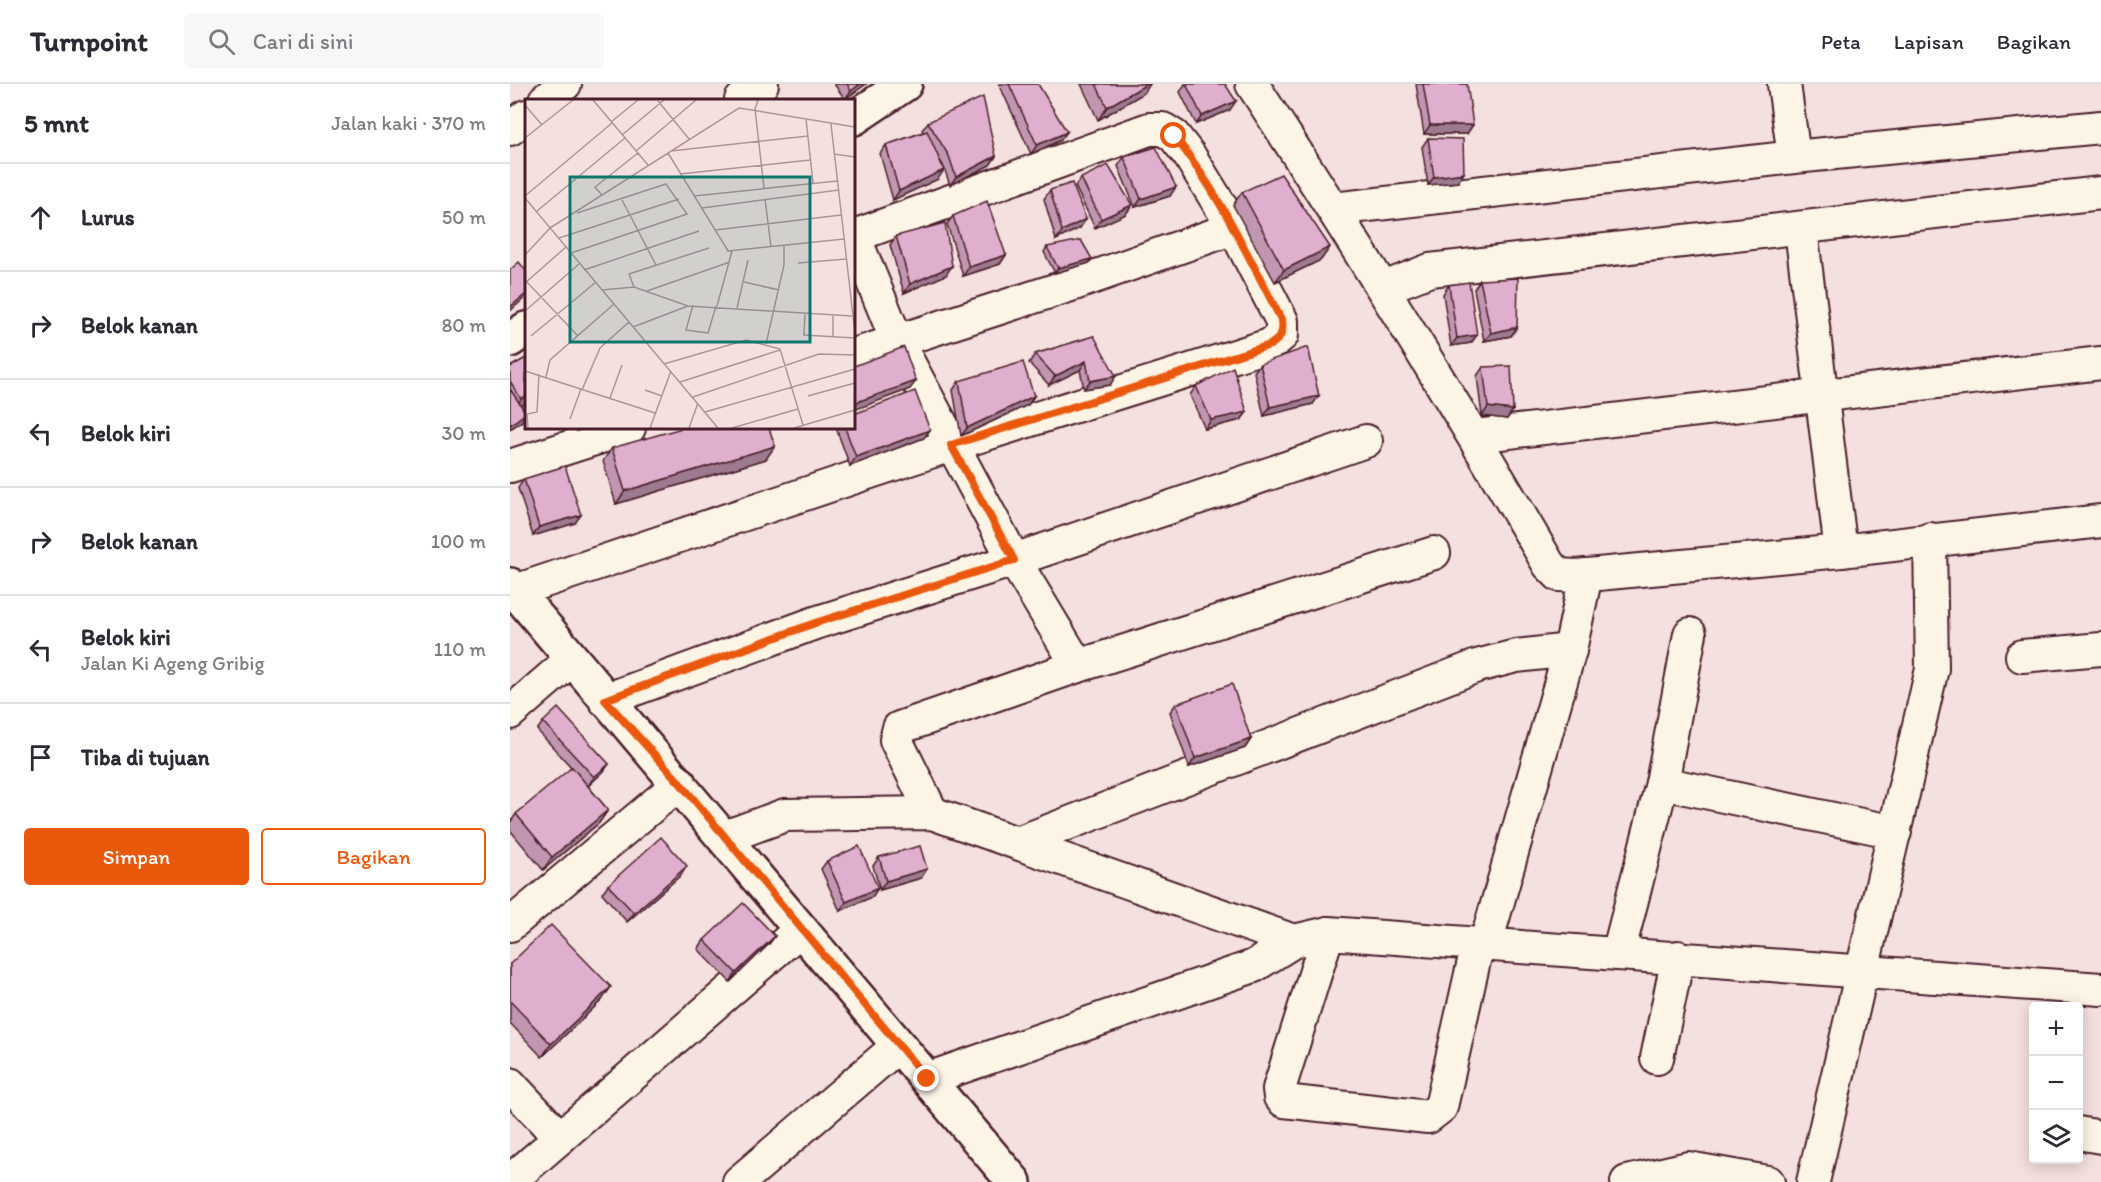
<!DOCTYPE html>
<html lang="id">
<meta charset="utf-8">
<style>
body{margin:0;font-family:Itim,sans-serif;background:#f7f7f7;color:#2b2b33}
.controls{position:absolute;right:18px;bottom:18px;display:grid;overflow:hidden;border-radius:6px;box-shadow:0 3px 15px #0003}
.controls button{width:54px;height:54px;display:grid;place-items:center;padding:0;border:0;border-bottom:2px solid #e1e1e2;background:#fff;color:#2b2b33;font:30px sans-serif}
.stop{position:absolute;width:18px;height:18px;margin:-14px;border:4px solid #ea580c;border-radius:50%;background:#fff}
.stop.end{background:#ea580c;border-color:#fff;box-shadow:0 2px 6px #0008}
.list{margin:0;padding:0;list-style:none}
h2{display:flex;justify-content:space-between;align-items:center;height:78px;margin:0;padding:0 24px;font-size:26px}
h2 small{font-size:20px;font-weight:400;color:#7c7c81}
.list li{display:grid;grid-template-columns:39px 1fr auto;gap:18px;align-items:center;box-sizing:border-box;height:108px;padding:0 24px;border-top:2px solid #e1e1e2}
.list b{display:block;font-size:22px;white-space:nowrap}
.list p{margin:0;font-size:20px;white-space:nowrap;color:#7c7c81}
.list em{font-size:20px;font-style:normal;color:#7c7c81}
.actions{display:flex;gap:12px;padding:18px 24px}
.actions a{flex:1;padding:14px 0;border:2px solid #ea580c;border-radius:6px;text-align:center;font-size:21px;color:#ea580c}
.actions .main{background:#ea580c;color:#fff}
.icon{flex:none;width:33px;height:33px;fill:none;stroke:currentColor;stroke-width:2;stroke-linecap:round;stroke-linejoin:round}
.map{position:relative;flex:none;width:1591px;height:1098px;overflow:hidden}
header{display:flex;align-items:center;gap:36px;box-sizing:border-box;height:84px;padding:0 30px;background:#fff;border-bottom:2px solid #e1e1e2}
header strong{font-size:28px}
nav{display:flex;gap:33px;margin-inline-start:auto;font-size:21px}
.search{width:420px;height:54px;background:#f7f7f7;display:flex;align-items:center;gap:15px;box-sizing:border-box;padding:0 21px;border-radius:6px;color:#7c7c81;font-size:22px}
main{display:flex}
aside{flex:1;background:#fff}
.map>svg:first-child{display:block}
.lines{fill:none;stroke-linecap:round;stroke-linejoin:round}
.minor-casing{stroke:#4a1f2b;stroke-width:36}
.tertiary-casing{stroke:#4a1f2b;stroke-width:38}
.primary-casing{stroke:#4a1f2b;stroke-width:38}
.minor{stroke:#fcf5e5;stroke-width:32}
.tertiary{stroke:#fcf5e5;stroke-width:33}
.primary{stroke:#fcf5e5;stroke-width:33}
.wall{fill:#c196b0;stroke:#4a1f2b;stroke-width:1.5}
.shaded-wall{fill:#9d7a90;stroke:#4a1f2b;stroke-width:1.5}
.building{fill:#e0afcd;stroke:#4a1f2b;stroke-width:1.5}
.route{stroke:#ea580c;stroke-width:8}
.inset-road{fill:none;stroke:#b09396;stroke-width:1.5}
.view{fill:#0f766e;fill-opacity:0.15;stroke:#0f766e;stroke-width:3}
.inset-edge{fill:none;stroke:#4a1f2b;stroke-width:3}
</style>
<header>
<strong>Turnpoint</strong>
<div class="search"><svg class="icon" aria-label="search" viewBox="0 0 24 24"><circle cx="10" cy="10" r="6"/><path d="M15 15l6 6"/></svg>Cari di sini</div>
<nav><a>Peta</a><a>Lapisan</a><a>Bagikan</a></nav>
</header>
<main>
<aside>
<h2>5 mnt<small>Jalan kaki · 370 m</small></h2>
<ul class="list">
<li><svg class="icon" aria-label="ahead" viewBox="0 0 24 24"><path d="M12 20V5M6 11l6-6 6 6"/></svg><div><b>Lurus</b></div><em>50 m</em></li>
<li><svg class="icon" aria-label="right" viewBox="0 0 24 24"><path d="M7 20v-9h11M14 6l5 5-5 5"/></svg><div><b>Belok kanan</b></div><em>80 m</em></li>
<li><svg class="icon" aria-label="left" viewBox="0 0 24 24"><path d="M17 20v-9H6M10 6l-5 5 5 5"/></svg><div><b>Belok kiri</b></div><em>30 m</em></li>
<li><svg class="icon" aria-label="right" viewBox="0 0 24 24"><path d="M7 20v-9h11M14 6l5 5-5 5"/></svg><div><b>Belok kanan</b></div><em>100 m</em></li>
<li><svg class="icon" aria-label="left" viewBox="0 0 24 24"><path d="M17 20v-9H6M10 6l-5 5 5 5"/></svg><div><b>Belok kiri</b><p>Jalan Ki Ageng Gribig</p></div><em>110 m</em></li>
<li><svg class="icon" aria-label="arrive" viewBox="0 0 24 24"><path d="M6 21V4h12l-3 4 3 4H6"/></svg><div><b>Tiba di tujuan</b></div></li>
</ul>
<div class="actions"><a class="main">Simpan</a><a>Bagikan</a></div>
</aside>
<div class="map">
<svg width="1591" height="1098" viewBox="0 0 1591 1098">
<rect width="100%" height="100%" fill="#f4e0de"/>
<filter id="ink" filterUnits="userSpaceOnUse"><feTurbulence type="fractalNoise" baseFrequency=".0167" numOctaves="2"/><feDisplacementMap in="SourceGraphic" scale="12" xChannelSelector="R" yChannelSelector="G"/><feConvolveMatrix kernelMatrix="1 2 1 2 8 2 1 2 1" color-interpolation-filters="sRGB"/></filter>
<g filter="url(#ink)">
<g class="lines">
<defs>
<g id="minor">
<path d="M742,0c103,158 203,318 297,481l10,10 18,1 264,-25 260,-30"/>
<polyline points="1274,0 1284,73"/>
<polyline points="35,16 55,0"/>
<polyline points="231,16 252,0"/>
<polyline points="0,45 16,32"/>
<polyline points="823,125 1284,73 1591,43"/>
<polyline points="1291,146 1331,467"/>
<polyline points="344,152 387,257 504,476 568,582"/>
<polyline points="874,204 920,186 1591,109"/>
<polyline points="344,271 567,199 724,144"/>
<polyline points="965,352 1591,279"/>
<polyline points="0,382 119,344"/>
<polyline points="5,507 441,361 760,261 772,251 772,237 724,144 679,71 664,52 653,45 639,45 344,152"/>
<polyline points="1512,572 1591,565"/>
<polyline points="95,616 305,539 504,476 856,357"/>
<polyline points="0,629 62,575"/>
<polyline points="1152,699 1385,748"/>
<polyline points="422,729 386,656 389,644 568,582 924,469"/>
<polyline points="215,753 275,731 422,729 784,857 818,849 1591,905"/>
<polyline points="510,758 967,582 1006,572 1060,566"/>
<polyline points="0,841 170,699"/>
<polyline points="818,849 769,1005 770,1013 774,1017 918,1033 931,1023 968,859"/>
<polyline points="976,859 1060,566 1076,491"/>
<polyline points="1108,870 1152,699 1180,550"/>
<polyline points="1147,974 1168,873"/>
<polyline points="417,995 744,882 784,857"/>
<polyline points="0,1000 50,1054"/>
<polyline points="1568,1049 1591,1053"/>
<polyline points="0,1097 290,846"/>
<polyline points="229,1098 388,962"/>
<polyline points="1117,1098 1178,1084 1258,1098"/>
<polyline points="1303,1098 1422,585 1420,455"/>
</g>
<g id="tertiary">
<polyline points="344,34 395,0"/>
<polyline points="0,256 16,245"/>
</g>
<polyline id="primary" points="0,501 504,1098"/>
</defs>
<!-- minor casing -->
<use href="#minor" class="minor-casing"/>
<!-- tertiary casing -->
<use href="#tertiary" class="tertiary-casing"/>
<!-- primary casing -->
<use href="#primary" class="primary-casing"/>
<!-- minor -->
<use href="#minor" class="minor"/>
<!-- tertiary -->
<use href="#tertiary" class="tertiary"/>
<!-- primary -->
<use href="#primary" class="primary"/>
</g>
<!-- wall -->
<g class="wall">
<polygon points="324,0 356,0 335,15"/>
<polygon points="489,0 528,0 551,56 521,70"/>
<polygon points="571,0 640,0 634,9 588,36"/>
<polygon points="675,0 715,0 720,26 686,40 670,8"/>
<polygon points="906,0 957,0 957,50 914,50"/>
<polygon points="418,38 486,72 480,81 440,101 433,81 429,75 428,95 383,116 370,70 376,61 413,48 412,46"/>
<polygon points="918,54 948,98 918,101 912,63"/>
<polygon points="614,73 660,112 625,123 608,82"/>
<polygon points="571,94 622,121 616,130 585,144 565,102"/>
<polygon points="540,106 576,135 570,144 546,156 534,115"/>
<polygon points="732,108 820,163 811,176 765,198 723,121"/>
<polygon points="443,132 496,171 490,180 453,192 437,140"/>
<polygon points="386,152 436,191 394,209 380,161"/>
<polygon points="537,163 582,175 579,179 545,189 534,168"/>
<polygon points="970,196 1007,243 1001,252 974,257 964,205"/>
<polygon points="939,201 967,251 961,259 941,262 933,210"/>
<polygon points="584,252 600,301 574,305 570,286 539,301 519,279 525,270"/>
<polygon points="16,274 11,321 16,330 11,338 0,345 0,283"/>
<polygon points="750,280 803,320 754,332 744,288"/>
<polygon points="973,283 1003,326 997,335 972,332 967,292"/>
<polygon points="449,297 524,312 518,321 451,352 443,306"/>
<polygon points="686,302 737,328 731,336 695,345 680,311"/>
<polygon points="326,344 344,344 414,354 340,382"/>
<polygon points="102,364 256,375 106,420 93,377"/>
<polygon points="14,395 65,439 23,452 8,404"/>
<polygon points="666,620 741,655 735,664 679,683 660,628"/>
<polygon points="33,638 99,680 93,688 78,702 98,726 89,739 33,786 0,746 0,739 6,730 62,684 27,646"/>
<polygon points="369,773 411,794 370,806 363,782"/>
<polygon points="317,777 368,804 362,813 330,827 311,785"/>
<polygon points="171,791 117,838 92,809 98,801"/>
<polygon points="265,852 259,860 220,898 188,865 194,856"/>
<polygon points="0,880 92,916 32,973 0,939"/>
</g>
<!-- shaded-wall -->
<g class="shaded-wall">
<polygon points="350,0 356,0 335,15 341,7"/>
<polygon points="637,0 640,0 634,9 588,36 597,23"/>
<polygon points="726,17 720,26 686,40 692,32"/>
<polygon points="920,41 963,41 957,50 914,50"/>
<polygon points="557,48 551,56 521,70 527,61"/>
<polygon points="486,72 480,81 440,101 446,93"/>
<polygon points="434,86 428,95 383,116 389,107"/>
<polygon points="954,89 948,98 918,101 924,93"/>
<polygon points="666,103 660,112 625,123 631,115"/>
<polygon points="622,121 616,130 585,144 591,135"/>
<polygon points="576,135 570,144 546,156 552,147"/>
<polygon points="820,163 811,176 765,198 774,186"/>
<polygon points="496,171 490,180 453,192 459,183"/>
<polygon points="582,175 579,179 545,189 548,184"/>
<polygon points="442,182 436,191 394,209 400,200"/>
<polygon points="16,210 16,213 0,227 0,223"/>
<polygon points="1007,243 1001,252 974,257 981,249"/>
<polygon points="967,251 961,259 941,262 947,254"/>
<polygon points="576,277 570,286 539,301 545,292"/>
<polygon points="606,292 600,301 574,305 580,297"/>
<polygon points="406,297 400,305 344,326 344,319"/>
<polygon points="16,312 16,319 5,323 11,315"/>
<polygon points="524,312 518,321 451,352 457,344"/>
<polygon points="809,312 803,320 754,332 760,323"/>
<polygon points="978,323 1003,326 997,335 972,332"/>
<polygon points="737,328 731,336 695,345 701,336"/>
<polygon points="16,329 11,338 0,345 0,341"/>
<polygon points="69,344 77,344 67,347"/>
<polygon points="420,346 414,354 340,382 346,373"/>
<polygon points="265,362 256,375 106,420 115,407"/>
<polygon points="71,431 65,439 23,452 29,443"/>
<polygon points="741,655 735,664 679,683 685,674"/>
<polygon points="99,680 93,688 78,702 84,693"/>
<polygon points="98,726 89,739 33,786 42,773"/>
<polygon points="177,782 171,791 117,838 124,829"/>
<polygon points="417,785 411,794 370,806 376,797"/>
<polygon points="368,804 362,813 330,827 336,818"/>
<polygon points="265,852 259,860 220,898 226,889"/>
<polygon points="101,903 92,916 32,973 41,960"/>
</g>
<!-- building -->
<g class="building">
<polygon points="337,0 350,0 341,7"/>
<polygon points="499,0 528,0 557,48 527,61"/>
<polygon points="586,0 637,0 597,23"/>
<polygon points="676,0 715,0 726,17 692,32"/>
<polygon points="913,0 957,0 963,41 920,41"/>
<polygon points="473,13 486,72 446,93 439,72 418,38"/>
<polygon points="417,47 434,86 389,107 376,61"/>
<polygon points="918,54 953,55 954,89 924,93"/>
<polygon points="646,63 666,103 631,115 614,73"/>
<polygon points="598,81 622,121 591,135 571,94"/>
<polygon points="771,90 820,163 774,186 732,108"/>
<polygon points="562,99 576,135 552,147 540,106"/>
<polygon points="477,117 496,171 459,183 443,132"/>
<polygon points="435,139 442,182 400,200 386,152"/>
<polygon points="571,156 582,175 548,184 537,163"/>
<polygon points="9,178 16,187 16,210 0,223 0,186"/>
<polygon points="1008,194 1007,243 981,249 970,196"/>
<polygon points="959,198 967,251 947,254 939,201"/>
<polygon points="584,252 606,292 580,297 576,277 545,292 525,270"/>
<polygon points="394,263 406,297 344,319 344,282"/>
<polygon points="798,263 809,312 760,323 750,280"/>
<polygon points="16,274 16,312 11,315 0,297 0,283"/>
<polygon points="513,278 524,312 457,344 449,297"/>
<polygon points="1001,282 1003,326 978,323 973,283"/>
<polygon points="723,283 737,328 701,336 686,302"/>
<polygon points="0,305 16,329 0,341"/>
<polygon points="405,307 420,346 346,373 335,344 344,344 344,330"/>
<polygon points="172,344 259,344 265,362 115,407 102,364"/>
<polygon points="55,382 71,431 29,443 14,395"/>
<polygon points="722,600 741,655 685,674 666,620"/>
<polygon points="48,624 99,680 84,693 33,638"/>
<polygon points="62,683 98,726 42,773 6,730"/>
<polygon points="151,753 177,782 124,829 98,801"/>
<polygon points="349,762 368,804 336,818 317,777"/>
<polygon points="410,762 417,785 376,797 369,773"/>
<polygon points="233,819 265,852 226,889 194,856"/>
<polygon points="41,841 101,903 41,960 0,917 0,880"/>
</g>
</g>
<g class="lines" filter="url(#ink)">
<!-- route -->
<path class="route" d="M417,995l-247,-296 -75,-83 210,-77 199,-63 -63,-115 319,-100c10,-6 14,-12 12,-24 -33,-63 -63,-129 -108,-185"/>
</g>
<!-- overview -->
<g transform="translate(15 15)">
<rect width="330" height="330" fill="#f4e0de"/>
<path class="inset-road" d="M68,1l55,65M233,1l-3,9 9,79M133,2l31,38M0,6l17,20M281,20l7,64M86,23l27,-22M306,25l24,209M97,36l42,-35M0,39l48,-38M111,52l60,-51M146,52l137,-15M143,54l60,98 116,-12M309,55l21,3M155,75l130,-14M77,96l-7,-8 43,-34M0,97l87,-73M169,97l143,-15M0,99l193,230M240,100l6,48M97,101l34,65M177,109l137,-18M12,112l88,-73M25,129l189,-120 116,19M190,131l126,-15M34,139l120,-39M46,154l116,-39 -21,-30 -89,29M0,156l25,-27M273,164l48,-4M59,171l115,-39M0,181l53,56M219,183l35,8M0,184l41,-36M109,188l-5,-13 80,-26M77,191l32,-3 54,19 164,10M122,192l83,-29M168,206l-7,25 22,3 8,-27M192,207l15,-55M212,209l11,-48M0,212l54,-47M280,214l-1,22 51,3M108,228l55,-21M6,237l65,-54M308,238v-22M241,245l18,-79v-19M255,250l23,76M139,265l82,-24 34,9M0,272l130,42M21,278l4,-17 64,-56M155,283l100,-32M57,291l18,-42 29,-26M120,291l17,6M283,297l47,-13M168,298l126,-43 36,1M85,299l12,-33M180,313l150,-43M45,320l11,-30M3,329l-1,-14 10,-2 2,-38M125,329l21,-57M164,329l9,-25M207,329l66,-19M269,329l61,-18"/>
<path class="view" d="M45,78h240v165h-240z"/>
<rect width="330" height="330" class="inset-edge"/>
</g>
</svg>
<div class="controls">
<button>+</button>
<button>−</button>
<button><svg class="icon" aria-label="layers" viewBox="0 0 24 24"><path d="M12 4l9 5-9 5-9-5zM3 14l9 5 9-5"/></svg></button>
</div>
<div class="stop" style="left:664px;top:52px"></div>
<div class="stop end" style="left:417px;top:995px"></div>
</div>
</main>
